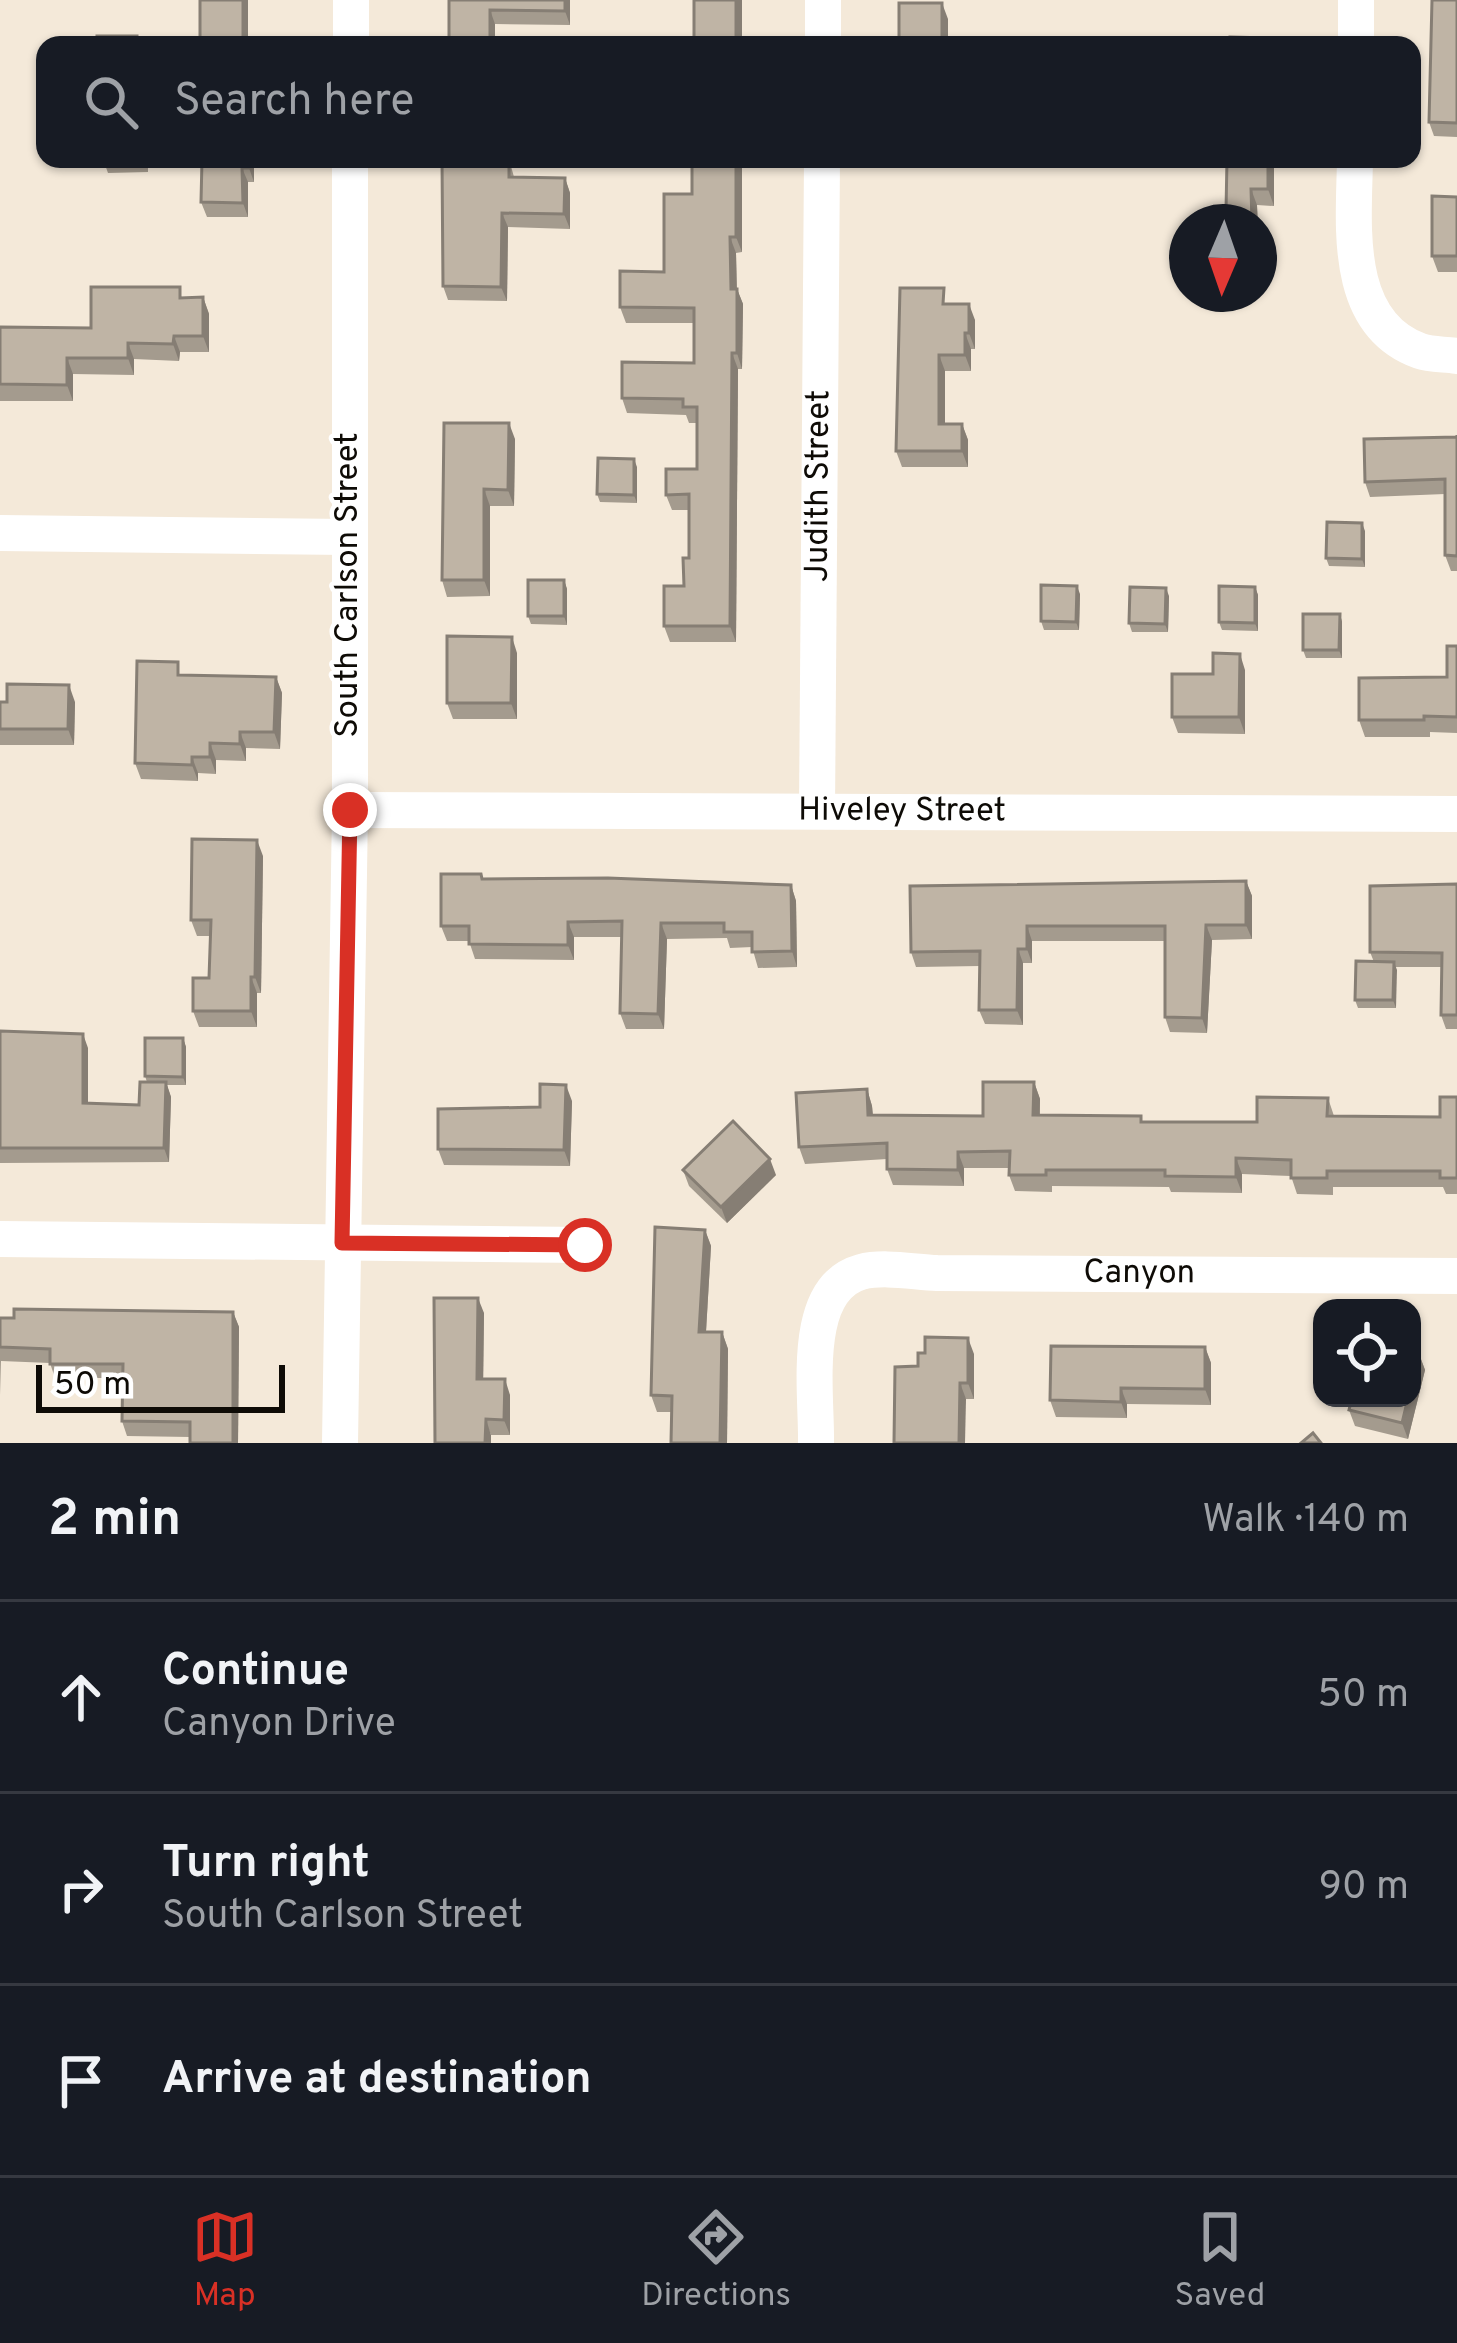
<!DOCTYPE html>
<meta charset="utf-8">
<style>
body{margin:0;font-family:Overpass,sans-serif;background:#242831;color:#f1f3f6}
.controls{position:absolute;right:36px;bottom:36px;display:grid;overflow:hidden;border-radius:24px;box-shadow:0 3px 9px #0004}
.controls button{width:108px;height:108px;display:grid;place-items:center;padding:0;border:0;border-bottom:3px solid #363941;background:#171b24;color:#f1f3f6;font:60px sans-serif}
.compass{position:absolute;left:1169px;top:204px;width:108px;height:108px;border-radius:50%;background:#171b24;box-shadow:0 3px 9px #0004;rotate:182deg}
.scale{position:absolute;left:36px;bottom:30px;width:249px;box-sizing:border-box;padding-left:12px;border:6px solid #0e0b06;border-top:0;font-size:33px;line-height:42px;white-space:nowrap;color:#0e0b06;-webkit-text-stroke:9px #fff;paint-order:stroke}
.stop{position:absolute;width:36px;height:36px;margin:-27px;border:9px solid #d93025;border-radius:50%;background:#fff}
.stop.end{background:#d93025;border-color:#fff;box-shadow:0 3px 12px #0008}
.list{margin:0;padding:0;list-style:none}
h2{display:flex;justify-content:space-between;align-items:center;height:156px;margin:0;padding:0 48px;font-size:51px}
h2 small{font-size:39px;font-weight:400;color:#9ea1a6}
.list li{display:grid;grid-template-columns:78px 1fr auto;gap:36px;align-items:center;box-sizing:border-box;height:192px;padding:0 48px;border-top:3px solid #363941}
.list b{display:block;font-size:45px;white-space:nowrap}
.list p{margin:0;font-size:39px;white-space:nowrap;color:#9ea1a6}
.list em{font-size:39px;font-style:normal;color:#9ea1a6}
.icon{flex:none;width:66px;height:66px;fill:none;stroke:currentColor;stroke-width:2;stroke-linecap:round;stroke-linejoin:round}
.map{position:relative;flex:none;width:1457px;height:1443px;overflow:hidden}
.search{position:absolute;background:#171b24;box-shadow:0 3px 9px #0004;left:36px;right:36px;top:36px;height:132px;display:flex;align-items:center;gap:30px;box-sizing:border-box;padding:0 42px;border-radius:24px;color:#9ea1a6;font-size:45px}
.sheet{height:732px;background:#171b24}
nav{display:flex;justify-content:space-around;align-items:center;box-sizing:border-box;height:168px;border-top:3px solid #363941;background:#171b24;font-size:33px;color:#9ea1a6}
nav a{display:grid;justify-items:center;gap:6px}
nav .on{color:#d93025}
.map>svg:first-child{display:block}
.lines{fill:none;stroke-linecap:round;stroke-linejoin:round}
.street{stroke:#fff;stroke-width:36}
.wall{fill:#a49b8e}
.shaded-wall{fill:#867e74}
.building{fill:#bfb4a5;stroke:#867e74;stroke-width:3}
.route{stroke:#d93025;stroke-width:15}
.labels{text-anchor:middle;dominant-baseline:central;stroke-width:9;stroke-linejoin:round;paint-order:stroke}
.street-label{font-size:33px;fill:#0e0b06;stroke:#fff}
</style>
<div class="map">
<svg width="1457" height="1443" viewBox="0 0 1457 1443">
<rect width="100%" height="100%" fill="#f4e9d9"/>
<g class="lines">
<!-- street -->
<g class="street">
<polyline points="351,45 351,0"/>
<polyline points="823,45 823,0"/>
<polyline points="1356,45 1356,0"/>
<path d="M1355,159c-1,65 -13,164 65,192 11,4 25,3 37,5"/>
<polyline points="0,533 348,537"/>
<path id="s1" d="M350,810l1107,4"/>
<path id="s2" d="M817,810l5,-651"/>
<polyline points="0,1239 585,1245"/>
<polyline points="340,1443 350,810 350,159"/>
<path id="s3" d="M816,1443c1,-50 -16,-154 45,-171 23,-6 52,0 76,1l520,3"/>
</g>
</g>
<!-- wall -->
<g class="wall">
<polygon points="449,0 570,0 570,25 495,24"/>
<polygon points="1457,0 1457,137 1434,136 1429,122"/>
<polygon points="103,159 148,159 148,172 108,173"/>
<polygon points="197,159 254,159 254,182 248,182 248,217 207,217 201,202 202,171"/>
<polygon points="442,159 509,159 514,177 565,178 570,193 570,229 508,227 507,301 448,300 443,286"/>
<polygon points="742,159 742,252 736,253 737,289 743,304 742,369 738,369 736,642 670,642 664,626 684,586 689,558 689,510 672,510 666,495 697,469 697,423 689,423 686,415 627,413 622,398 694,363 694,323 626,323 620,307 664,272 692,194"/>
<polygon points="1218,159 1274,159 1274,206 1257,205 1226,211 1227,164 1220,164"/>
<polygon points="1457,197 1457,272 1438,272 1432,256"/>
<polygon points="1259,285 1259,298 1203,298 1201,294 1259,294"/>
<polygon points="203,297 209,314 209,352 180,352 179,361 134,359 134,375 73,374 73,401 0,401 0,327 91,328 183,298"/>
<polygon points="949,304 975,320 975,349 971,349 971,371 945,371 945,424 962,424 968,440 968,467 902,467 896,451"/>
<polygon points="444,423 515,439 514,506 490,506 490,596 447,597 442,580"/>
<polygon points="1457,435 1457,571 1451,571 1445,555 1445,494 1370,497 1365,482 1457,437"/>
<polygon points="637,467 637,503 600,502 597,494"/>
<polygon points="1365,531 1365,567 1329,566 1326,558"/>
<polygon points="564,580 567,589 567,625 531,624 528,616"/>
<polygon points="1255,587 1258,595 1258,631 1222,630 1219,622"/>
<polygon points="1080,594 1079,630 1044,630 1041,621"/>
<polygon points="1169,596 1168,632 1132,632 1129,623"/>
<polygon points="1340,614 1342,622 1342,658 1306,658 1303,650"/>
<polygon points="1457,646 1457,733 1430,732 1430,737 1365,737 1359,720 1447,677"/>
<polygon points="517,653 517,719 453,719 447,703"/>
<polygon points="1245,670 1245,734 1178,733 1172,717 1213,674"/>
<polygon points="183,675 276,677 282,693 280,749 246,748 246,761 216,760 216,774 198,773 198,781 141,779 135,763"/>
<polygon points="0,702 75,702 74,745 0,745"/>
<polygon points="263,856 261,993 257,993 257,1027 199,1027 193,1011 209,978 210,936 197,936 191,920"/>
<polygon points="483,879 791,885 796,901 797,967 758,968 752,947 730,948 727,938 667,939 664,1029 626,1029 620,1013 622,937 574,937 574,960 475,959 469,941 447,941 441,926"/>
<polygon points="1246,881 1252,896 1252,939 1212,940 1207,1033 1170,1032 1165,1017 1165,941 1032,941 1032,963 1023,963 1023,1025 985,1024 979,1010 980,966 916,967 911,952 910,886"/>
<polygon points="1457,884 1457,1029 1446,1029 1441,1015 1442,967 1395,967 1396,1008 1358,1008 1355,1000 1374,962 1370,952"/>
<polygon points="0,1031 88,1048 88,1103 139,1105 147,1082 145,1076 183,1038 186,1047 186,1085 167,1085 171,1097 169,1162 0,1163"/>
<polygon points="1034,1082 1040,1099 1040,1115 1143,1122 1257,1122 1328,1098 1334,1116 1440,1117 1457,1097 1457,1194 1446,1194 1443,1187 1333,1187 1333,1195 1297,1194 1291,1176 1242,1174 1242,1193 1171,1192 1169,1187 1052,1186 1052,1192 1015,1191 1009,1175 1009,1168 964,1168 964,1186 893,1185 887,1169 887,1159 805,1164 799,1147 867,1089 872,1106 873,1115 983,1116"/>
<polygon points="572,1101 570,1166 444,1165 438,1149 540,1107"/>
<polygon points="683,1170 776,1175 727,1223 689,1186"/>
<polygon points="705,1230 711,1246 706,1332 722,1332 728,1349 727,1443 671,1443 672,1412 657,1412 651,1395"/>
<polygon points="434,1298 484,1313 483,1379 510,1395 510,1435 491,1435"/>
<polygon points="233,1312 239,1327 238,1443 190,1443 190,1437 127,1436 122,1421 123,1378 55,1378 50,1363 1,1361 0,1395 0,1318"/>
<polygon points="1205,1347 1211,1363 1211,1405 1127,1404 1127,1418 1056,1417 1050,1400"/>
<polygon points="974,1354 974,1399 966,1399 918,1366"/>
<polygon points="1419,1354 1425,1370 1408,1439 1355,1426 1349,1410"/>
</g>
<!-- shaded-wall -->
<g class="shaded-wall">
<rect x="243" y="0" width="5" height="45"/>
<polygon points="565,0 570,0 570,25 565,11"/>
<rect x="736" y="0" width="6" height="45"/>
<polygon points="942,3 948,19 948,45 943,45"/>
<polygon points="490,10 495,24 495,45 490,45"/>
<polygon points="249,159 254,159 254,182 249,168"/>
<polygon points="736,159 742,159 742,252 736,237"/>
<polygon points="1268,159 1274,159 1274,206 1268,189"/>
<polygon points="242,168 248,182 248,217 243,203"/>
<polygon points="565,178 570,193 570,229 564,214"/>
<polygon points="1251,189 1257,205 1258,222 1252,222"/>
<polygon points="502,213 508,227 507,301 501,287"/>
<polygon points="730,237 736,253 737,304 731,289"/>
<polygon points="737,289 743,304 742,369 737,353"/>
<polygon points="203,297 209,314 209,352 203,336"/>
<polygon points="969,304 975,320 975,349 969,333"/>
<polygon points="965,333 971,349 971,371 965,355"/>
<polygon points="174,336 180,352 179,361 173,344"/>
<polygon points="128,343 134,359 134,375 128,358"/>
<polygon points="732,353 738,369 736,642 730,626"/>
<polygon points="939,355 945,371 945,441 939,424"/>
<polygon points="67,358 73,374 73,401 67,385"/>
<polygon points="509,423 515,439 514,506 508,490"/>
<polygon points="962,424 968,440 968,467 962,451"/>
<polygon points="634,459 637,467 637,503 634,495"/>
<polygon points="484,489 490,506 490,596 484,580"/>
<polygon points="1362,523 1365,531 1365,567 1362,559"/>
<polygon points="564,580 567,589 567,625 564,616"/>
<polygon points="1077,586 1080,594 1079,630 1076,622"/>
<polygon points="1255,587 1258,595 1258,631 1255,623"/>
<polygon points="1166,588 1169,596 1168,632 1165,624"/>
<polygon points="1340,614 1342,622 1342,658 1339,650"/>
<polygon points="512,637 517,653 517,719 511,703"/>
<polygon points="1240,654 1245,670 1245,734 1239,717"/>
<polygon points="276,677 282,693 280,749 274,732"/>
<polygon points="69,685 75,702 74,745 68,729"/>
<polygon points="240,732 246,748 246,761 240,744"/>
<polygon points="210,743 216,760 216,774 210,757"/>
<polygon points="192,757 198,773 198,781 192,765"/>
<polygon points="257,840 263,856 261,993 255,977"/>
<polygon points="1246,881 1252,896 1252,939 1246,925"/>
<polygon points="791,885 796,901 797,967 792,951"/>
<polygon points="568,922 574,937 574,960 568,945"/>
<polygon points="661,923 667,939 664,1029 658,1014"/>
<polygon points="1206,925 1212,940 1207,1033 1202,1018"/>
<polygon points="1027,926 1032,941 1032,963 1027,949"/>
<polygon points="1018,949 1023,963 1023,1025 1017,1010"/>
<polygon points="1394,962 1397,970 1396,1008 1393,1000"/>
<polygon points="251,977 257,993 257,1027 251,1011"/>
<polygon points="83,1034 88,1048 88,1118 83,1103"/>
<polygon points="183,1038 186,1047 186,1085 183,1077"/>
<polygon points="166,1082 171,1097 169,1162 164,1148"/>
<polygon points="1034,1082 1040,1099 1039,1131 1033,1115"/>
<polygon points="566,1085 572,1101 570,1166 564,1150"/>
<polygon points="867,1089 872,1106 874,1131 868,1115"/>
<polygon points="958,1152 964,1168 964,1186 958,1170"/>
<polygon points="1236,1158 1242,1174 1242,1193 1236,1177"/>
<polygon points="770,1159 776,1175 727,1223 721,1207"/>
<polygon points="705,1230 711,1246 705,1348 699,1332"/>
<polygon points="478,1298 484,1313 483,1394 477,1379"/>
<polygon points="233,1312 239,1327 238,1443 233,1443"/>
<polygon points="722,1332 728,1349 727,1443 720,1443"/>
<polygon points="968,1338 974,1354 974,1399 968,1383"/>
<polygon points="1205,1347 1211,1363 1211,1405 1205,1389"/>
<polygon points="1419,1354 1425,1370 1408,1439 1402,1423 1408,1398 1412,1398 1412,1381"/>
<polygon points="505,1379 510,1395 510,1435 504,1420"/>
<polygon points="960,1383 966,1399 965,1443 959,1443"/>
<polygon points="1121,1388 1127,1404 1127,1418 1121,1402"/>
<polygon points="486,1419 491,1435 491,1443 485,1443"/>
</g>
<!-- building -->
<g class="building">
<rect x="200" y="0" width="43" height="45"/>
<polygon points="449,0 565,0 565,11 490,10 490,45 449,45"/>
<rect x="694" y="0" width="42" height="45"/>
<polygon points="1432,0 1457,0 1457,123 1429,122"/>
<polygon points="899,3 942,3 942,43 963,43 963,45 899,45"/>
<rect x="97" y="36" width="40" height="9"/>
<polygon points="1230,37 1268,38 1268,45 1230,45"/>
<polygon points="197,159 249,159 249,168 242,168 243,203 201,202 202,160"/>
<polygon points="442,159 504,159 504,165 509,165 509,177 565,178 564,214 502,213 501,287 443,286"/>
<polygon points="692,159 736,159 736,237 730,237 731,289 737,289 737,353 732,353 730,626 664,626 664,586 684,586 683,558 689,558 689,494 666,495 666,469 697,469 697,407 683,407 683,399 622,398 622,362 694,363 694,308 620,307 620,271 664,272 664,194 692,194"/>
<polygon points="1227,159 1268,159 1268,189 1251,189 1252,222 1214,222 1214,211 1226,211"/>
<polygon points="1432,196 1457,197 1457,256 1432,256"/>
<polygon points="91,287 180,287 180,298 203,297 203,336 174,336 173,344 128,343 128,358 67,358 67,385 0,384 0,327 91,328"/>
<polygon points="900,288 944,288 943,304 969,304 969,333 965,333 965,355 939,355 939,424 962,424 962,451 896,451"/>
<polygon points="444,423 509,423 508,490 484,489 484,580 442,580"/>
<polygon points="1457,435 1457,556 1445,555 1445,479 1365,482 1364,439 1457,437"/>
<polygon points="598,458 634,459 634,495 597,494"/>
<polygon points="1327,522 1362,523 1362,559 1326,558"/>
<rect x="528" y="580" width="36" height="36"/>
<polygon points="1041,585 1077,586 1076,622 1041,621"/>
<polygon points="1219,586 1255,587 1255,623 1219,622"/>
<polygon points="1130,587 1166,588 1165,624 1129,623"/>
<polygon points="1303,614 1340,614 1339,650 1303,650"/>
<polygon points="447,636 512,637 511,703 447,703"/>
<polygon points="1447,646 1457,646 1457,717 1424,716 1424,720 1359,720 1359,678 1447,677"/>
<polygon points="1213,653 1240,654 1239,717 1172,717 1172,674 1213,674"/>
<polygon points="137,661 178,662 178,675 276,677 274,732 240,732 240,744 210,743 210,757 192,757 192,765 135,763"/>
<polygon points="7,684 69,685 68,729 0,729 0,702 7,702"/>
<polygon points="192,839 257,840 255,977 251,977 251,1011 193,1011 193,978 209,978 211,920 191,920"/>
<polygon points="441,874 481,874 482,879 608,878 791,885 792,951 752,952 752,932 724,932 724,923 661,923 658,1014 620,1013 622,921 568,922 568,945 469,944 469,926 441,926"/>
<polygon points="1246,881 1246,925 1206,925 1202,1018 1165,1017 1165,926 1027,926 1027,949 1018,949 1017,1010 979,1010 980,951 911,952 910,886"/>
<polygon points="1457,884 1457,1015 1441,1015 1442,953 1370,952 1370,886"/>
<polygon points="1356,961 1394,962 1393,1000 1355,1000"/>
<polygon points="0,1031 83,1034 83,1103 139,1105 140,1082 166,1082 164,1148 0,1148"/>
<polygon points="145,1038 183,1038 183,1077 145,1076"/>
<polygon points="983,1082 1034,1082 1033,1115 1141,1116 1141,1122 1257,1122 1257,1097 1328,1098 1327,1116 1440,1117 1440,1097 1457,1097 1457,1178 1440,1178 1440,1171 1327,1171 1327,1178 1291,1178 1291,1160 1236,1158 1236,1177 1165,1176 1165,1170 1046,1170 1046,1175 1009,1175 1010,1151 958,1152 958,1170 887,1169 887,1143 799,1147 796,1093 867,1089 868,1115 983,1116"/>
<polygon points="540,1084 566,1085 564,1150 438,1149 438,1109 540,1107"/>
<polygon points="733,1121 770,1159 721,1207 683,1170"/>
<polygon points="655,1227 705,1230 699,1332 722,1332 720,1443 671,1443 672,1396 651,1395"/>
<polygon points="434,1298 478,1298 477,1379 505,1379 504,1420 486,1419 485,1443 435,1443"/>
<polygon points="14,1309 233,1312 233,1443 190,1443 190,1422 122,1421 123,1364 50,1364 50,1349 0,1347 0,1318 14,1318"/>
<polygon points="925,1337 968,1338 968,1383 960,1383 959,1443 894,1443 895,1367 918,1366 918,1353 925,1353"/>
<polygon points="1051,1346 1205,1347 1205,1389 1121,1388 1121,1402 1050,1400"/>
<polygon points="1412,1352 1419,1354 1412,1381"/>
<polygon points="1352,1398 1408,1398 1402,1423 1349,1410"/>
<polygon points="1313,1433 1321,1443 1301,1443"/>
</g>
<g class="lines">
<!-- route -->
<polyline class="route" points="350,810 342,1243 585,1245"/>
</g>
<g class="labels">
<!-- street labels -->
<g class="street-label">
<text stroke="none"><textPath href="#s2" startOffset="324">Judith Street</textPath></text>
<text transform="translate(349 585) rotate(-90)">South Carlson Street</text>
<text stroke="none"><textPath href="#s1" startOffset="552">Hiveley Street</textPath></text>
<text stroke="none"><textPath href="#s3" startOffset="468">Canyon</textPath></text>
</g>
</g>
</svg>
<div class="controls">
<button><svg class="icon" aria-label="locate" viewBox="0 0 24 24"><circle cx="12" cy="12" r="6"/><path d="M12 2v4M12 18v4M2 12h4M18 12h4"/></svg></button>
</div>
<svg class="compass" viewBox="-18 -18 36 36"><path d="M0-13l5 13h-10z" fill="#e53935"/><path d="M0 13l5-13h-10z" fill="#9ea1a6"/></svg>
<div class="scale">50 m</div>
<div class="stop" style="left:585px;top:1245px"></div>
<div class="stop end" style="left:350px;top:810px"></div>
<div class="search"><svg class="icon" aria-label="search" viewBox="0 0 24 24"><circle cx="10" cy="10" r="6"/><path d="M15 15l6 6"/></svg>Search here</div>
</div>
<section class="sheet">
<h2>2 min<small>Walk · 140 m</small></h2>
<ul class="list">
<li><svg class="icon" aria-label="ahead" viewBox="0 0 24 24"><path d="M12 20V5M6 11l6-6 6 6"/></svg><div><b>Continue</b><p>Canyon Drive</p></div><em>50 m</em></li>
<li><svg class="icon" aria-label="right" viewBox="0 0 24 24"><path d="M7 20v-9h11M14 6l5 5-5 5"/></svg><div><b>Turn right</b><p>South Carlson Street</p></div><em>90 m</em></li>
<li><svg class="icon" aria-label="arrive" viewBox="0 0 24 24"><path d="M6 21V4h12l-3 4 3 4H6"/></svg><div><b>Arrive at destination</b></div></li>
</ul>
</section>
<nav>
<a class="on"><svg class="icon" aria-label="map" viewBox="0 0 24 24"><path d="M3 6l6-2 6 2 6-2v14l-6 2-6-2-6 2zM9 4v14M15 6v14"/></svg>Map</a>
<a><svg class="icon" aria-label="directions" viewBox="0 0 24 24"><path d="M12 3l9 9-9 9-9-9zM9 14v-3h6M13 9l2 2-2 2"/></svg>Directions</a>
<a><svg class="icon" aria-label="saved" viewBox="0 0 24 24"><path d="M7 4h10v16l-5-4-5 4z"/></svg>Saved</a>
</nav>
